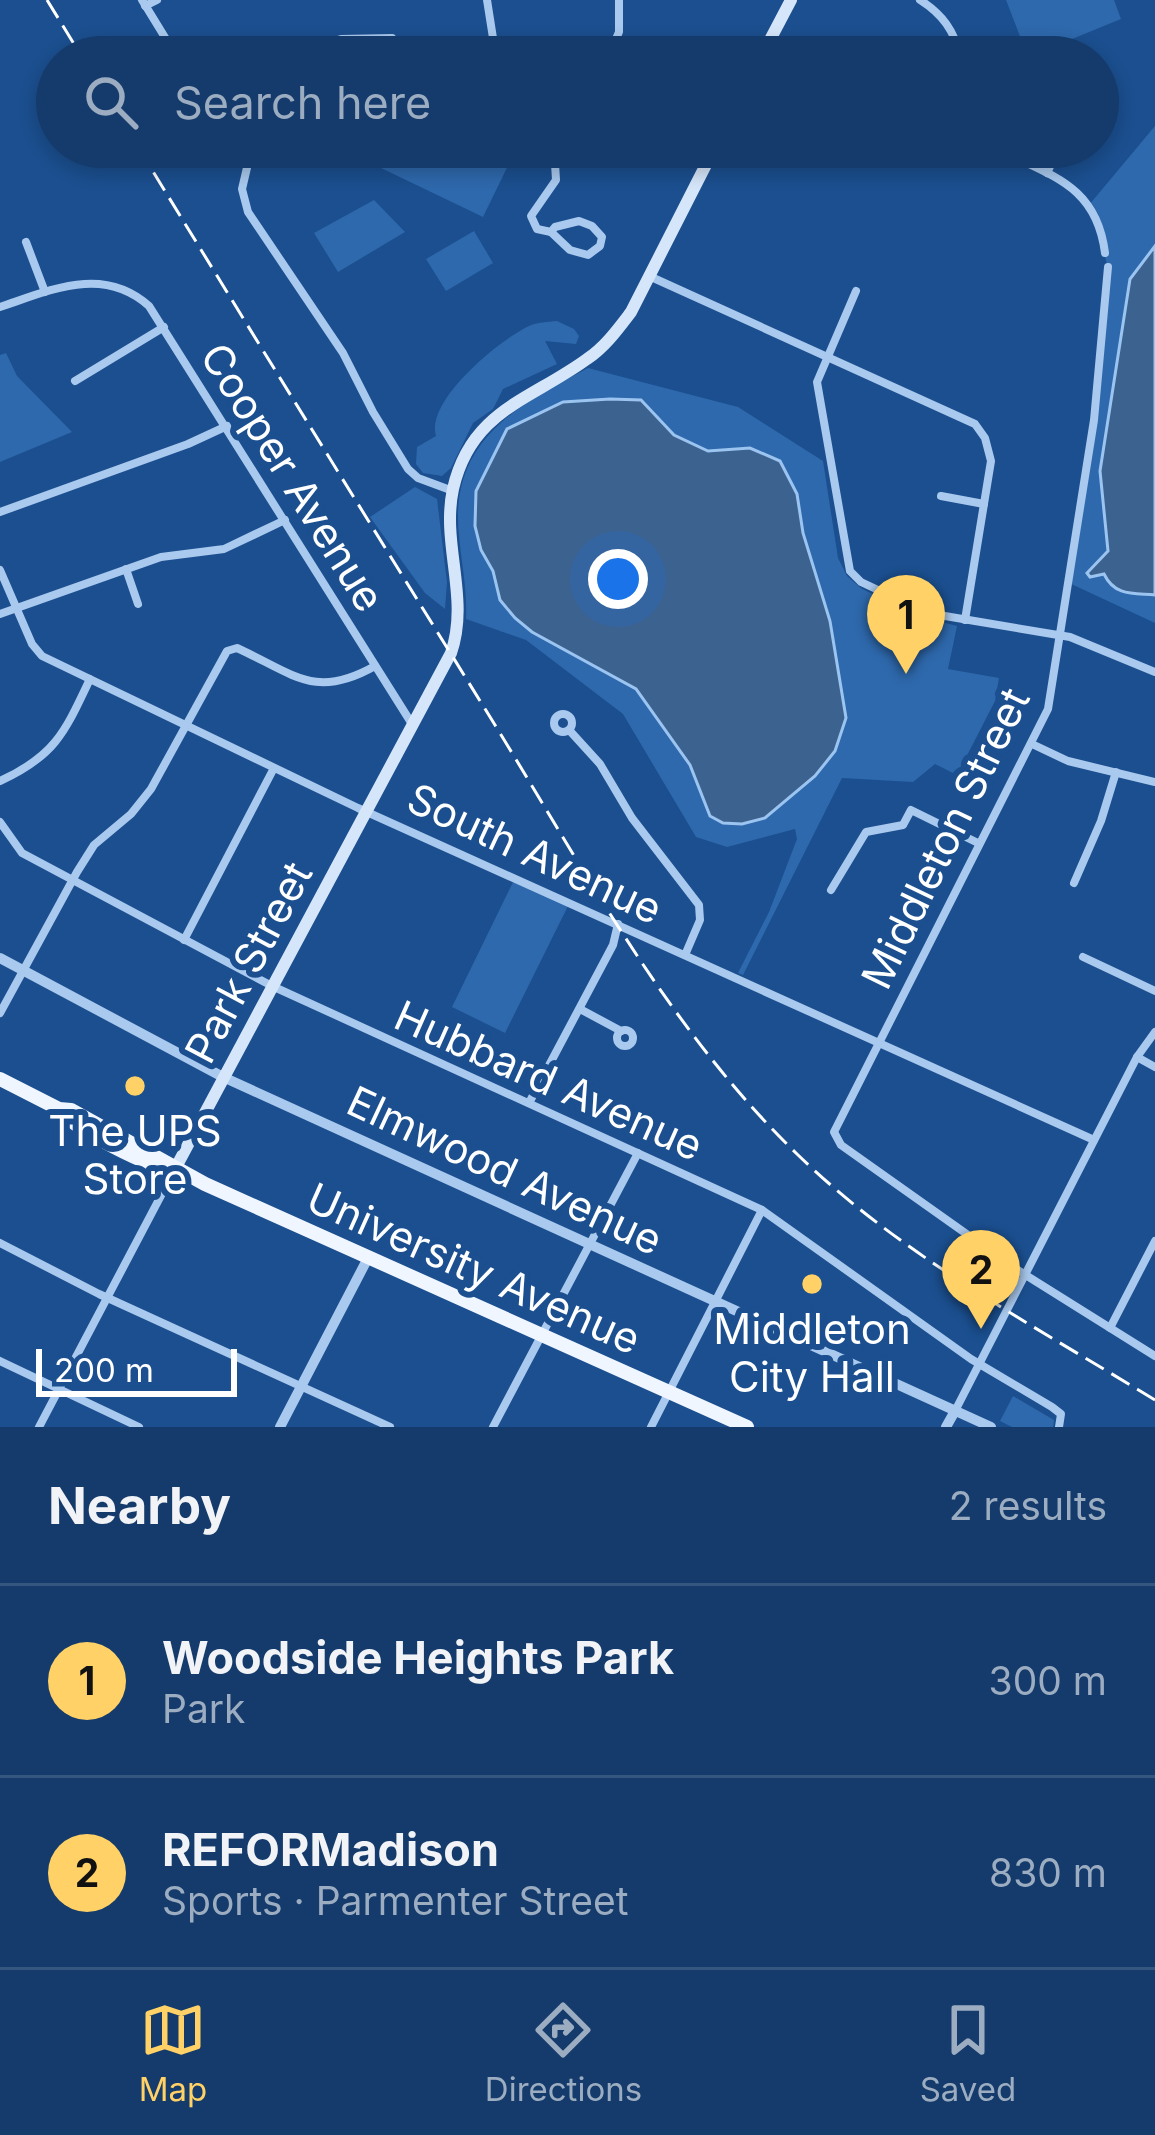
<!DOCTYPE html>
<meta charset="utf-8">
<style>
body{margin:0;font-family:Inter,sans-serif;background:#1d4271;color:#f1f3f6}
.scale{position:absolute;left:36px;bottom:30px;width:201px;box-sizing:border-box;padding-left:12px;border:6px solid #fff;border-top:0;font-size:33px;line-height:42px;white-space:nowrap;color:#fff;-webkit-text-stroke:9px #1b4f8f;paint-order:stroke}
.you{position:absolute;left:618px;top:579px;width:42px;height:42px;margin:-30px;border:9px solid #fff;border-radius:50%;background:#1a73e8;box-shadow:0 0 0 18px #1a73e833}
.badge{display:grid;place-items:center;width:78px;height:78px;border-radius:50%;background:#ffd166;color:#111;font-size:39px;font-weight:700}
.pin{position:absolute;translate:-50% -99px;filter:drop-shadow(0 3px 6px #0008)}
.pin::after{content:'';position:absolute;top:63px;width:42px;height:36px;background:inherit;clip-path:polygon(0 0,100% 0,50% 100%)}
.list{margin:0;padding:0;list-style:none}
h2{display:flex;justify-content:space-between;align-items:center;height:156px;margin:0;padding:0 48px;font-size:51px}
h2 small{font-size:39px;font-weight:400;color:#9dadc1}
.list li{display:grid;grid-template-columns:78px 1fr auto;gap:36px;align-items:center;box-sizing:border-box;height:192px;padding:0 48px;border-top:3px solid #33557e}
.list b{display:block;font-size:45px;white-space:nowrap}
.list p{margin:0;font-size:39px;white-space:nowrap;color:#9dadc1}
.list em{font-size:39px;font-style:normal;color:#9dadc1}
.icon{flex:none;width:66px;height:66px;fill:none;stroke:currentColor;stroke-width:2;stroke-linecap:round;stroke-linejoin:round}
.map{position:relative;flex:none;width:1155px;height:1427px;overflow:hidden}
.search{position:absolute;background:#143b6b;box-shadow:0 6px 18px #0003;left:36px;right:36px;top:36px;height:132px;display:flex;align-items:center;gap:30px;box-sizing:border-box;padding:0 42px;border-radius:66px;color:#9dadc1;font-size:45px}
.sheet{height:540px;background:#143b6b}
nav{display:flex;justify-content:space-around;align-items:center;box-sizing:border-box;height:168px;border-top:3px solid #33557e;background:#143b6b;font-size:33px;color:#9dadc1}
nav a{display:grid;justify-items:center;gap:6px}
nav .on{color:#ffd166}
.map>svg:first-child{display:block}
.green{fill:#2e69ad}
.water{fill:#3c6290;stroke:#9cc4f0;stroke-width:3}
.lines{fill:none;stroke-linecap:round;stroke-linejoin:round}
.minor{stroke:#a9c9ee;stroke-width:8}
.tertiary{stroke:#a9c9ee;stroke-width:10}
.secondary{stroke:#d6e6fa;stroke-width:12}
.primary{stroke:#f0f6ff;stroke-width:14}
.rail{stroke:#fff;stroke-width:3;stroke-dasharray:21 9;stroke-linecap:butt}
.poi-dot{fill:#ffd166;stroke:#1b4f8f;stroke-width:4.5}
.labels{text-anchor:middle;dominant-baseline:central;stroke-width:12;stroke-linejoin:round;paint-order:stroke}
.street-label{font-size:42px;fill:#fff;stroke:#1b4f8f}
.poi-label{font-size:42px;fill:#fff;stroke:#1b4f8f}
</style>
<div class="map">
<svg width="1155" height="1427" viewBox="0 0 1155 1427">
<rect width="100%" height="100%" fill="#1b4f8f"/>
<!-- green -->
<g class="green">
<polygon points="1006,0 1114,0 1121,19 1028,57"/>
<polygon points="1155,126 1155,623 1069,583 1094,420 1108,267 1089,205"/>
<polygon points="374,147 517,147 483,217 381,168"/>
<polygon points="374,200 405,232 338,272 314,233"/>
<polygon points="474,231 493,263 446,291 426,259"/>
<path d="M557,321l17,8 5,7 -3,8 -31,-3 12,23 -54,25 -10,20 -20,14 -22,45 -9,8 -19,-3 -7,-9 1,-17 19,-11c-11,-35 63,-96 93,-110 8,-4 19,-4 28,-5z"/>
<polygon points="6,353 17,376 72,432 0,462 0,355"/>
<path d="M588,368l150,39 85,54 15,97 9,18 15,13 61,28 34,9 -9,43 51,9 -4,23 -38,74 -22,-11 -22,18 -71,-4 -99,197 -5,-2 31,-61 28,-73 -2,-10 -68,18 -31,-10 -73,-123 -97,-74 -60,-21c2,-35 -8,-69 -8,-104 1,-81 68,-114 130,-147z"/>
<polygon points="415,487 437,499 447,582 445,609 425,593 370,517"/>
<polygon points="515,878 570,902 505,1033 452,1007"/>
<polygon points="1013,1396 1054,1420 1053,1427 1012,1427 1000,1421"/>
</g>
<!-- water -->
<g class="water">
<path d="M1155,246v349c-20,-2 -40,2 -51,-21l-14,3 -3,-4 21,-22 -8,-80 30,-192z"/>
<polygon points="610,399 641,400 674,435 708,451 750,448 780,461 797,494 803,533 830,621 846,718 835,751 815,776 765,818 742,824 723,823 710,816 690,765 636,689 532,632 515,618 500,600 493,571 481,550 475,526 476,491 507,429 563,402"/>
</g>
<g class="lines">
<!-- minor -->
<g class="minor">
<polyline points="142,0 177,57"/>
<polyline points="487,0 496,57"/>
<path d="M920,0c22,14 35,31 40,57"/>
<polyline points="145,6 157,0"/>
<polyline points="281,57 341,39 392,38"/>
<polyline points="608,57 619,32 619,0"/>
<polyline points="1098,87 1110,92 1112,103 1098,112"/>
<path d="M238,147c30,19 54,9 86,0"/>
<path d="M994,147c55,29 102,36 111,106"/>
<polyline points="250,155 242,189 248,212 343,353 373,412 408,469 418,478 453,491"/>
<polyline points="1047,173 1059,147"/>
<polygon points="579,221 592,226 602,237 600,246 588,255 570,250 551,232 555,227"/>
<polyline points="551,232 537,229 531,216 556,180 554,147"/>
<polyline points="26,242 45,292"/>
<polyline points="1108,267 1094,420 1048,709 834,1132 841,1145 1016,1269 1155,1356"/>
<polyline points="649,276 975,424 985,438 991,461 965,620"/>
<polyline points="856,291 817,382 850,571 861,582 927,613 1070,637 1155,672"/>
<path d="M0,307c51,-17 103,-42 149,-1l263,418"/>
<polyline points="75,381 164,327"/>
<polyline points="941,496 984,504"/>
<polyline points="0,512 188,444 227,426"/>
<polyline points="126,569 138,604"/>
<polyline points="0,570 32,644 42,656 358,808 1094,1140"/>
<polyline points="0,614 161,557 224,549 285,520"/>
<circle cx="563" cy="723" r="9"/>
<polyline points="570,731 600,764 632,818 699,905 700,920 685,955"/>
<polyline points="1032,744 1068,761 1155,782"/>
<path d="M0,781c55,-25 65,-49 90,-102"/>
<polyline points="0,822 22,853 272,986 762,1210 971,1359 1052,1407 1061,1414 1059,1427"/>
<polyline points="1074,883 1101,821 1116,772"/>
<polyline points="831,890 866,832 903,825 911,810 978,843"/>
<polyline points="184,940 274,768"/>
<polyline points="1083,957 1155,991"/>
<polyline points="580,1009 621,1031"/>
<path d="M0,1013l77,-141 17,-27 37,-31 20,-25 76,-138 10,-3c57,26 78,52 138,18"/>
<circle cx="625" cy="1038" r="8"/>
<polyline points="1137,1057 1155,1067"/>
<polyline points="529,1103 613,945 618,924"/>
<polyline points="0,1243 99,1294 390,1427"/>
<polyline points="1110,1328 1155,1241"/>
<polyline points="0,1361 139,1427"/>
<polyline points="955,1411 1137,1057 1155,1032"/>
<polyline points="39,1427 175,1169"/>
<polyline points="493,1427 638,1153"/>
<polyline points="651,1427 762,1210"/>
</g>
<!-- tertiary -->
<g class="tertiary">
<polyline points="0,958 223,1077 991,1427"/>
<polyline points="280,1427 369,1256"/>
<polyline points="946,1427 955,1411"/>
</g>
<!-- secondary -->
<g class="secondary">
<polyline points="761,57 791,0"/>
<path d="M175,1169l276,-516c19,-55 -10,-109 2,-164 18,-79 78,-89 134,-130 18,-12 31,-30 44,-47l84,-165"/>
</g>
<!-- primary -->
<g class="primary">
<polyline points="0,1079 59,1109 71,1110 205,1184 747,1427"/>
<path d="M59,1109c11,18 95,62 116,60"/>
</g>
<!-- rail -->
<g class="rail">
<polyline points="47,0 82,57"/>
<path d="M138,147c118,193 238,386 357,578 91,148 176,307 302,429 105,102 234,170 358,246"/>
</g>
</g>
<!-- markers -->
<g class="poi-dot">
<circle cx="135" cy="1086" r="12"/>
<circle cx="812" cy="1284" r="12"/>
</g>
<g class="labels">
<!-- street labels -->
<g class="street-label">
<text transform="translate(293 477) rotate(58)">Cooper Avenue</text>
<text transform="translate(945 838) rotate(-64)">Middleton Street</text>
<text transform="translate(535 853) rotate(25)">South Avenue</text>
<text transform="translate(248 962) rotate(-62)">Park Street</text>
<text transform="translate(549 1080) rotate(24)">Hubbard Avenue</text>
<text transform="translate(505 1170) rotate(25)">Elmwood Avenue</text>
<text transform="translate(474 1268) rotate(24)">University Avenue</text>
</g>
<!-- poi labels -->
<g class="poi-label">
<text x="135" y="1130">The UPS<tspan x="135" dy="48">Store</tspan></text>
<text x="812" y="1328">Middleton<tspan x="812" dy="48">City Hall</tspan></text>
</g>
</g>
</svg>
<div class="scale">200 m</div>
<div class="you"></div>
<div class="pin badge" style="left:906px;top:674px">1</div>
<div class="pin badge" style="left:981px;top:1329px">2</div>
<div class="search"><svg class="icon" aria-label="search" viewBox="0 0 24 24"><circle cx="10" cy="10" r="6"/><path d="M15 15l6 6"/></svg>Search here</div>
</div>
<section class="sheet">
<h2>Nearby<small>2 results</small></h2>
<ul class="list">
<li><span class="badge">1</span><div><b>Woodside Heights Park</b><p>Park</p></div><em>300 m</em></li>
<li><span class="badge">2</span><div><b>REFORMadison</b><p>Sports · Parmenter Street</p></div><em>830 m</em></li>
</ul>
</section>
<nav>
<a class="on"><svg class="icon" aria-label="map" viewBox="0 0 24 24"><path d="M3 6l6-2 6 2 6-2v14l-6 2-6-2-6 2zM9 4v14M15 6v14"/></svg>Map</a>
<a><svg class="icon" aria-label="directions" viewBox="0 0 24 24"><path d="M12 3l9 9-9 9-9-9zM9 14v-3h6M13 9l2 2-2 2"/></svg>Directions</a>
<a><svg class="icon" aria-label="saved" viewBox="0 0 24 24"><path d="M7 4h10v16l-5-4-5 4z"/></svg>Saved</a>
</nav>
